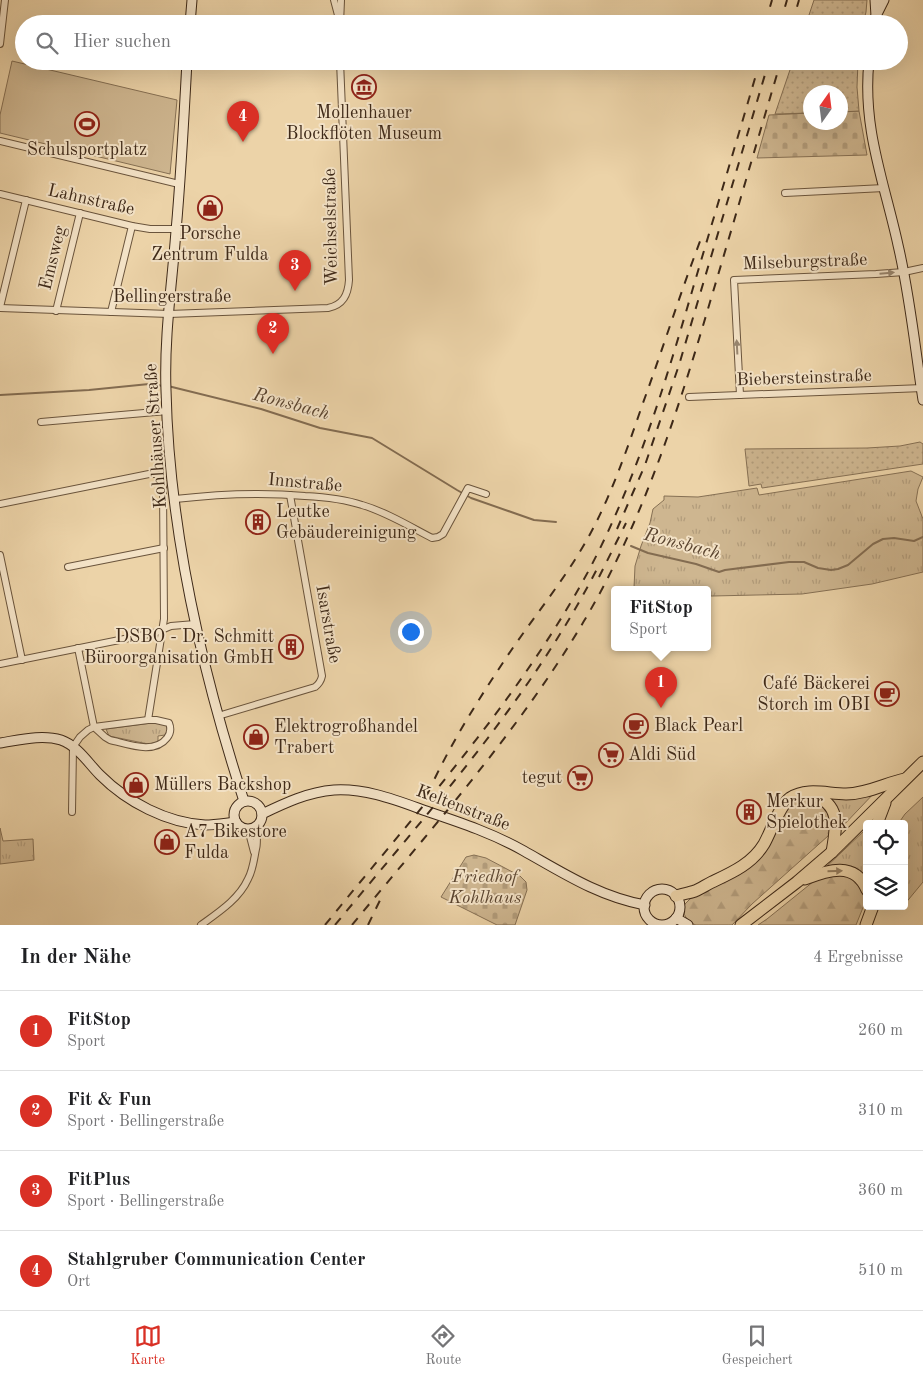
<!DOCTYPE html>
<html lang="de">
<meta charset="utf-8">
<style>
body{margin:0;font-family:"Old Standard TT",serif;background:#f6f6f6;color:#202124}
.controls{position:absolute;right:15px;bottom:15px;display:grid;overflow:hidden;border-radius:5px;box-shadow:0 5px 20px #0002}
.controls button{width:45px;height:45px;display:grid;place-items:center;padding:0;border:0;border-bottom:1px solid #e0e0e0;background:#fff;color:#202124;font:25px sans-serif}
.compass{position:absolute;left:803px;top:85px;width:45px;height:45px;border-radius:50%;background:#fff;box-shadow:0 5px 20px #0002;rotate:14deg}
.you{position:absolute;left:410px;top:631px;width:18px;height:18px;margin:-12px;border:4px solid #fff;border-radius:50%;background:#1a73e8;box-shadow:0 0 0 8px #1a73e833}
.badge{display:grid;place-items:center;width:32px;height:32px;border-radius:50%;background:#d93025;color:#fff;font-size:16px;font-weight:700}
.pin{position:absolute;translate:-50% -41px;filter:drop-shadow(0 1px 2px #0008)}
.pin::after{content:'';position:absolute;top:26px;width:18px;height:15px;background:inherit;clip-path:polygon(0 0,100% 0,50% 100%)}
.popup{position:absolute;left:611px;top:586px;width:100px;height:65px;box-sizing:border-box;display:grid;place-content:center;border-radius:5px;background:#fff;filter:drop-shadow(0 1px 4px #0005);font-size:16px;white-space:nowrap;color:#757577}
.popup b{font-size:19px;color:#202124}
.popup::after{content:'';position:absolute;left:50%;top:100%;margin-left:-10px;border:10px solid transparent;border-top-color:#fff}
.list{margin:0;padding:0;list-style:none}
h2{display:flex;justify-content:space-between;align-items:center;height:65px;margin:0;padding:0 20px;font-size:21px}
h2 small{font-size:16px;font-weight:400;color:#757577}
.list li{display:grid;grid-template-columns:32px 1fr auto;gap:15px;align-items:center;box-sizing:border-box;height:80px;padding:0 20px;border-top:1px solid #e0e0e0}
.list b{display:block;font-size:19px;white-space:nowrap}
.list p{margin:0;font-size:16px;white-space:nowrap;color:#757577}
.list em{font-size:16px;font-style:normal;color:#757577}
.icon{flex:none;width:28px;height:28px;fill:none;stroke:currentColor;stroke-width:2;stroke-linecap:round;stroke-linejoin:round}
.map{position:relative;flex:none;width:923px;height:925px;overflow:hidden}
.search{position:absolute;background:#fff;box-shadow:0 5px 20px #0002;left:15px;right:15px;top:15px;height:55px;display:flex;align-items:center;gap:12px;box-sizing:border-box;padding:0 18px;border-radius:28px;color:#757577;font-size:19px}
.sheet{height:385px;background:#fff}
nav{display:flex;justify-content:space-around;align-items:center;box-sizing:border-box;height:70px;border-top:1px solid #e0e0e0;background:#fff;font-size:14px;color:#757577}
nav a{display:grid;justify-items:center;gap:2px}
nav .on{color:#d93025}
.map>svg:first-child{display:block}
.grass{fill:url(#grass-tufts);stroke:#867054}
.forest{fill:url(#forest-firs);stroke:#867054}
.cemetery{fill:url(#cemetery-stones);stroke:#867054}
.garden{fill:url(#garden-dots);stroke:#867054}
.pitch{fill:#ceb690;stroke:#867054}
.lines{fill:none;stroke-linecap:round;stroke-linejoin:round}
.stream{stroke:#836c51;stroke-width:2}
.street-casing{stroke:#6a543c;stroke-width:8}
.secondary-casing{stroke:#3e2918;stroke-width:11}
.highway-casing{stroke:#3e2918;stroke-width:13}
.street{stroke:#f3e2c6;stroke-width:6}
.secondary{stroke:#f3e2c6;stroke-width:9}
.highway{stroke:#ecd3a8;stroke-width:11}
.rail{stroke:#3e2918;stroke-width:2;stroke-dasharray:9 9;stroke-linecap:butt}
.oneway{fill:#98866f}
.oneway2{fill:#957e60}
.labels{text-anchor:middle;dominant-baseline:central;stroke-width:4;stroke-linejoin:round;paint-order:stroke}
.poi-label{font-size:18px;fill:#3e2918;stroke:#f3e2c6;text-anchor:start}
.street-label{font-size:18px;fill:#3e2918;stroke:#f3e2c6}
.park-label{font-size:18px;font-style:italic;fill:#5b4530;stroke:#f3e2c6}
.water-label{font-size:19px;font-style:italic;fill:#5b4530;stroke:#f3e2c6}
</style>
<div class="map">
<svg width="923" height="925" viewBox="0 0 923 925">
<defs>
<pattern id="grass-tufts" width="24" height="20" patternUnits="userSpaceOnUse" patternTransform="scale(1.25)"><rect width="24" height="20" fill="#ceb690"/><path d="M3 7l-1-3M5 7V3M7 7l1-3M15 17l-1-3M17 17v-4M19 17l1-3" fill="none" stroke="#b29c7b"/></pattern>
<pattern id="forest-firs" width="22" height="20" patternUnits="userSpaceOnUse" patternTransform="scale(1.25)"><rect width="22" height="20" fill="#ceb690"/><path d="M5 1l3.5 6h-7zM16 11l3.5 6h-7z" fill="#b29c7b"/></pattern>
<pattern id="cemetery-stones" width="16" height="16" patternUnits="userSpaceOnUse" patternTransform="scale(1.25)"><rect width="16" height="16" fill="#ceb690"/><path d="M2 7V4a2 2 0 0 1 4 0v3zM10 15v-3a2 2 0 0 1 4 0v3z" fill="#b29c7b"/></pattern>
<pattern id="garden-dots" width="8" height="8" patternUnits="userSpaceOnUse" patternTransform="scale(1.25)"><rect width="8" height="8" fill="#ceb690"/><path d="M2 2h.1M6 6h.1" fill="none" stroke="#b29c7b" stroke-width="1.8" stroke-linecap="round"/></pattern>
</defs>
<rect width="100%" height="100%" fill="#ecd3a8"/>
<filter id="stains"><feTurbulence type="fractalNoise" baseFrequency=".004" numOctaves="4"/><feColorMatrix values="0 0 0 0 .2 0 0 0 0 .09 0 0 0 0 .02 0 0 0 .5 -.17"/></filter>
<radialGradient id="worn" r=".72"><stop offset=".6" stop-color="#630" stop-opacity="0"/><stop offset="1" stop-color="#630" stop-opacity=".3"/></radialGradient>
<!-- grass -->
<g class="grass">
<polygon points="911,471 923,477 918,489 916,501 923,519 923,572 872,584 802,594 712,596 707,596 707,589 636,589 634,588 635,566 641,546 650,523 653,509 664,500 664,496 698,497 757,488 759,495"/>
<polygon points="159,722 166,724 168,732 165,735 158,736 158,742 148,744 109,736 106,729"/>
<polygon points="877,790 840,829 827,798"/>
<polygon points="923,797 923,882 904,905 904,824 898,824 905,814"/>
<polygon points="0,828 3,841 33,839 34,860 0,864"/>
<polygon points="867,828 867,881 824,869"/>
</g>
<!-- forest -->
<g class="forest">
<path d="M804,798h7l18,10 3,21 -4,7 -76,68 -20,21c-8,0 -29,0 -36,0 -7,-2 -12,-9 -13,-15l2,-6 5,-5 40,-21 59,-71 7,-6z"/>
<polygon points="843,875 855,879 864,892 864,905 856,925 758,925 767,919 819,877"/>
</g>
<!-- cemetery -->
<g class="cemetery">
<polygon points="859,111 867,155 757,158 769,115 810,113 810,122 840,122 841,112"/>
<polygon points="474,855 486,858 520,876 526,882 527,890 515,925 497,925 441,897 466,857"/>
</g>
<!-- garden -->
<g class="garden">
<polygon points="814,0 867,0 866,12 863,24 806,24"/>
<polygon points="793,61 858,61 857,87 859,111 841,112 840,92 810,92 810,113 775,114"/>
<polygon points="920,442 923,444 923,464 762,488 761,484 749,486 745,449 867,448 900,446"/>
</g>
<!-- pitch -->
<polygon class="pitch" points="12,61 177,100 170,174 0,133 0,115"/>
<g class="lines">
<!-- stream -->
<g class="stream">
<polyline points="168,386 261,409 320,428 372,438 457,490 471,498 534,520 556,522"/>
<polyline points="0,395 89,390 149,384 163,386"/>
<polyline points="631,546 648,553 696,564 719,572 725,570 789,562 804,562 818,568 831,570 838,569 848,565 873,544 883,539 894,538 914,541 923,537"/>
</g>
<defs>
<g id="street">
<polyline points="334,0 339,19"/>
<polyline points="340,24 341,0"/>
<polyline points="0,44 5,0"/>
<polyline points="662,61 665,65"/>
<polyline points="340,62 370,61"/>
<polyline points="0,141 179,184"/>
<polyline points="785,193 884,188"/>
<polyline points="0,194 132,226 150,229 176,229"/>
<polyline points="0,307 26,200"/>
<path d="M0,308l169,6 159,-6c15,-3 20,-13 21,-28l-9,-219"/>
<polyline points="56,311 80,213"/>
<polyline points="111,312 132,226"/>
<polyline points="740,395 734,280 876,274 904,272 923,268"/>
<polyline points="689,397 923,388"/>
<polyline points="41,422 167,411"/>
<path d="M175,499c43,-5 87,-7 130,-3 19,1 39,3 57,9 24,7 47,21 70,33l6,-1 5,-3 25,-46 18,6"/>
<polyline points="0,504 149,474 156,474 162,478 163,488 164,619 148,720"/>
<polyline points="0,555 22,660"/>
<polyline points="68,567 164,548"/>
<polyline points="78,648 94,727"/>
<polyline points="0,664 154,633 171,626 195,624"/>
<path d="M218,716l97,-29c4,-3 6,-6 7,-11l-32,-181"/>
<path d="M72,812l1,-65 7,-10 8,-7 6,-3 54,-7h8l13,3c2,5 2,10 -2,15 -13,17 -39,6 -57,2l-5,-3 -11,-10"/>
<polyline points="248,829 254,852"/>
<path d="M201,925c18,-13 38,-26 47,-46 5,-9 6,-20 8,-30 2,-7 0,-16 1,-24"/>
</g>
<g id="secondary">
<polyline points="876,16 884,0"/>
<polyline points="190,24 192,0"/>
<polyline points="874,24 876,16 875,0"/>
<path d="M187,61c-3,57 -6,114 -11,170 -4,53 -12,106 -10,159 3,139 35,279 78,411"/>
<path d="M869,61c-7,67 15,120 29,184 12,51 17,103 25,155"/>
<path d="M0,743c19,-3 42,-9 61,-3 17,6 27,23 39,35 27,27 67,48 105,50 11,0 21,-2 31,-3"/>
<circle cx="248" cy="815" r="14"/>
<path d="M262,814c23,-11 46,-22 72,-24 33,-2 64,11 95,22 33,11 65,22 95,39 39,22 76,46 121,54"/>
<circle cx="662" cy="907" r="18"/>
<polyline points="676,918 688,925"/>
</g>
<g id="highway">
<path d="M813,795c29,10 23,33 19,57"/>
<polyline points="877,824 885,803"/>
<path d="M805,879c23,-9 50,-18 62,11"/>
<path d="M676,896c6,-2 13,-3 19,-5 5,-2 11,-6 17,-9 19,-9 40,-18 52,-38 7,-12 15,-38 26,-46 17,-11 37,-4 56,-4 21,0 40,-11 59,-15"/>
<polyline points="741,925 797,882 832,852 923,762"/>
<polyline points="866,925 873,906"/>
</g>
</defs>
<!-- street casing -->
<use href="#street" class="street-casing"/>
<!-- secondary casing -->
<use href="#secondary" class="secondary-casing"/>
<!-- highway casing -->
<use href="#highway" class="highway-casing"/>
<!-- street -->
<use href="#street" class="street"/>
<!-- secondary -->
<use href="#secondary" class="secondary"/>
<!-- highway -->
<use href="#highway" class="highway"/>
<!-- rail -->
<g class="rail">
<polyline points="765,24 772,0"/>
<polyline points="780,24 787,0"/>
<polyline points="792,24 799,0"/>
<polyline points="617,529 645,465 679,365 769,61"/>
<polyline points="599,577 626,523"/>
<path d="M427,795c22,-49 51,-95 81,-140 27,-40 58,-77 81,-119 23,-42 38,-87 54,-133 20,-55 38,-112 59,-167"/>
<path d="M325,925c93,-115 194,-225 264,-355 47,-89 76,-186 104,-282 22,-75 45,-151 67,-227"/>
<path d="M335,925c94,-114 195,-225 263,-358"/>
<path d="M352,925c88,-107 183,-212 249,-334 49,-92 80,-190 109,-289 24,-80 47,-161 71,-241"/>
<polyline points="368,925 383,894"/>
</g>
</g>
<!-- one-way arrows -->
<defs><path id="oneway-solid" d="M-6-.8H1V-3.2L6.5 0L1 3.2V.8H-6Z" transform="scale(1.25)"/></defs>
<g class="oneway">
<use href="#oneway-solid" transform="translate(887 273) rotate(-5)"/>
<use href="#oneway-solid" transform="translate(737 347) rotate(-93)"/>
</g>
<use class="oneway2" href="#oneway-solid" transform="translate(835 871) rotate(-2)"/>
<!-- icons -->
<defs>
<symbol id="museum-ring" viewBox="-11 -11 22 22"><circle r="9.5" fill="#f3e2c6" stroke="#8f2418" stroke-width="1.5"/><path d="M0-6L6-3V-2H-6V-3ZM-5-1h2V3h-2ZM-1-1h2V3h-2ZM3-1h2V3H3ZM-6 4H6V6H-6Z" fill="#8f2418"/></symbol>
<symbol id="stadium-ring" viewBox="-11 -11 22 22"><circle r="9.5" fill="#f3e2c6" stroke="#8f2418" stroke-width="1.5"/><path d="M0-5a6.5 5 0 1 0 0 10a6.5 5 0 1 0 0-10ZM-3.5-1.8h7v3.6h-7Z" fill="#8f2418"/></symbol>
<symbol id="shop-ring" viewBox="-11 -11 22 22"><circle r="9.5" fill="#f3e2c6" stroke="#8f2418" stroke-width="1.5"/><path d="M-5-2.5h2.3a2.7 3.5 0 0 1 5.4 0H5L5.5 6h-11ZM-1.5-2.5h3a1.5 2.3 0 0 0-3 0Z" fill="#8f2418"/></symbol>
<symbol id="building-ring" viewBox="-11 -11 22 22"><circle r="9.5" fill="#f3e2c6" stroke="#8f2418" stroke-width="1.5"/><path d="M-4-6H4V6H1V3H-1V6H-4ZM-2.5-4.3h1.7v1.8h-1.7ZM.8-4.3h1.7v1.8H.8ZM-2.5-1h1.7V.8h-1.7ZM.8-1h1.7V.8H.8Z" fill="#8f2418"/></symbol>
<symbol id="cafe-ring" viewBox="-11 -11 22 22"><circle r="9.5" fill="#f3e2c6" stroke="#8f2418" stroke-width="1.5"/><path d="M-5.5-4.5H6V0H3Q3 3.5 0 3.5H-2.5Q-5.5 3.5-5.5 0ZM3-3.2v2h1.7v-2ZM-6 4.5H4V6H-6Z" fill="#8f2418"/></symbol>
<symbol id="supermarket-ring" viewBox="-11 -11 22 22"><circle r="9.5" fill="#f3e2c6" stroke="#8f2418" stroke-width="1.5"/><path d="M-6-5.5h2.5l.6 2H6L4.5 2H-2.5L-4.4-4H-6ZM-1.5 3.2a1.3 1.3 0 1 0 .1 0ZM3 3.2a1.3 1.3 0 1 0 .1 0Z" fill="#8f2418"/></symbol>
</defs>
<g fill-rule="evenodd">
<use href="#museum-ring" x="350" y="73" width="28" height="28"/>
<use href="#stadium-ring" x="73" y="110" width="28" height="28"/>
<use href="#shop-ring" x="196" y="194" width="28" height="28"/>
<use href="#building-ring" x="244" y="508" width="28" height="28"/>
<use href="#building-ring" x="277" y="633" width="28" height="28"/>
<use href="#cafe-ring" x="873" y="680" width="28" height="28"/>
<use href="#cafe-ring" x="622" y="712" width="28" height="28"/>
<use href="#shop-ring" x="242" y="723" width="28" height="28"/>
<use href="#supermarket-ring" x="597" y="741" width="28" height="28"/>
<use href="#supermarket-ring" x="566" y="764" width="28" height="28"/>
<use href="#shop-ring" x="122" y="771" width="28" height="28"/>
<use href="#building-ring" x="735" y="798" width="28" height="28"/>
<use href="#shop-ring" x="153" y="828" width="28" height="28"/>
</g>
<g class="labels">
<!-- poi labels -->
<g class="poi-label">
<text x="364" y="113" text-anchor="middle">Mollenhauer<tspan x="364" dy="21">Blockflöten Museum</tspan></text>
<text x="87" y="150" text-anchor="middle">Schulsportplatz</text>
<text x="210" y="234" text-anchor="middle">Porsche<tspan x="210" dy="21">Zentrum Fulda</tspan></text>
<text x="276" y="512">Leutke<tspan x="276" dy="21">Gebäudereinigung</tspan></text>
<text x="274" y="637" text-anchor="end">DSBO - Dr. Schmitt<tspan x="274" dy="21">Büroorganisation GmbH</tspan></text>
<text x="870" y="684" text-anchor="end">Café Bäckerei<tspan x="870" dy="21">Storch im OBI</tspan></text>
<text x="654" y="726">Black Pearl</text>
<text x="274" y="727">Elektrogroßhandel<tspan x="274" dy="21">Trabert</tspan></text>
<text x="628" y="755">Aldi Süd</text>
<text x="562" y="778" text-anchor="end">tegut</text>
<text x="154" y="785">Müllers Backshop</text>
<text x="766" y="802">Merkur<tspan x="766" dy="21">Spielothek</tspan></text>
<text x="184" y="832">A7 Bikestore<tspan x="184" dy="21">Fulda</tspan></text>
</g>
<!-- street labels -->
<g class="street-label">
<text transform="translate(91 200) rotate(13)">Lahnstraße</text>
<text transform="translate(331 227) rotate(-91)">Weichselstraße</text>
<text transform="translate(53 258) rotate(-76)">Emsweg</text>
<text transform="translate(805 262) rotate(-2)">Milseburgstraße</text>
<text x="172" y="297">Bellingerstraße</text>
<text transform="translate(804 378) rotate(-2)">Biebersteinstraße</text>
<text transform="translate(156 436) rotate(-94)">Kohlhäuser Straße</text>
<text transform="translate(305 483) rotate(5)">Innstraße</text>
<text transform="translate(328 624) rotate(80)">Isarstraße</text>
<text transform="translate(463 808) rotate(21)">Keltenstraße</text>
</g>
<!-- park labels -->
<g class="park-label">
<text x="485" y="877">Friedhof<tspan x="485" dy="21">Kohlhaus</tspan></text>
</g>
<!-- water labels -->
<g class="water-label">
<text transform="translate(291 405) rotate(15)">Ronsbach</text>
<text transform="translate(682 545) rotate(15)">Ronsbach</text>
</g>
</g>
<rect width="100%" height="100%" filter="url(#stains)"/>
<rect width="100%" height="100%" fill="url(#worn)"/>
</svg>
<div class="controls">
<button><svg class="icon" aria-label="locate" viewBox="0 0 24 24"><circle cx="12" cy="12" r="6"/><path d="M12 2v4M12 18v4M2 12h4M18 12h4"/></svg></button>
<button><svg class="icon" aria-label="layers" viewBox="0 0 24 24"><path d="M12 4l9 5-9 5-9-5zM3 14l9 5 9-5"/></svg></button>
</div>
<svg class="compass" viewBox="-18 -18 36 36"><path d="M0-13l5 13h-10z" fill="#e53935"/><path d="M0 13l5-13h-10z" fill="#757577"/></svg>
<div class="you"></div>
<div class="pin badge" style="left:661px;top:708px">1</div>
<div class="popup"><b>FitStop</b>Sport</div>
<div class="pin badge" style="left:273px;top:354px">2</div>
<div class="pin badge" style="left:295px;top:291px">3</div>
<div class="pin badge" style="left:243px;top:142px">4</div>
<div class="search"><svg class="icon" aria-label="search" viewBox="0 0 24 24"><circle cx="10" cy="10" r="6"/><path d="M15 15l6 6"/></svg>Hier suchen</div>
</div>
<section class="sheet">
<h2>In der Nähe<small>4 Ergebnisse</small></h2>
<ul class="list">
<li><span class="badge">1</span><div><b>FitStop</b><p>Sport</p></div><em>260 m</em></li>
<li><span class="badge">2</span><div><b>Fit &amp; Fun</b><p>Sport · Bellingerstraße</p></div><em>310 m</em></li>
<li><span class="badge">3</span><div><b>FitPlus</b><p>Sport · Bellingerstraße</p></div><em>360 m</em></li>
<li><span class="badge">4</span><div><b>Stahlgruber Communication Center</b><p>Ort</p></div><em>510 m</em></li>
</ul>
</section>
<nav>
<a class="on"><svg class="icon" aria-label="map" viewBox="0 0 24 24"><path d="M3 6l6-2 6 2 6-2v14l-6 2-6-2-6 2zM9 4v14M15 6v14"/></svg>Karte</a>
<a><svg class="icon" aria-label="directions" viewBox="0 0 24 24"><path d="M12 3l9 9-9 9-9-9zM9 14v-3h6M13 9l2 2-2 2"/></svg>Route</a>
<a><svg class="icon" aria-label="saved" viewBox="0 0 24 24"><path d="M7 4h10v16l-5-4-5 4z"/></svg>Gespeichert</a>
</nav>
